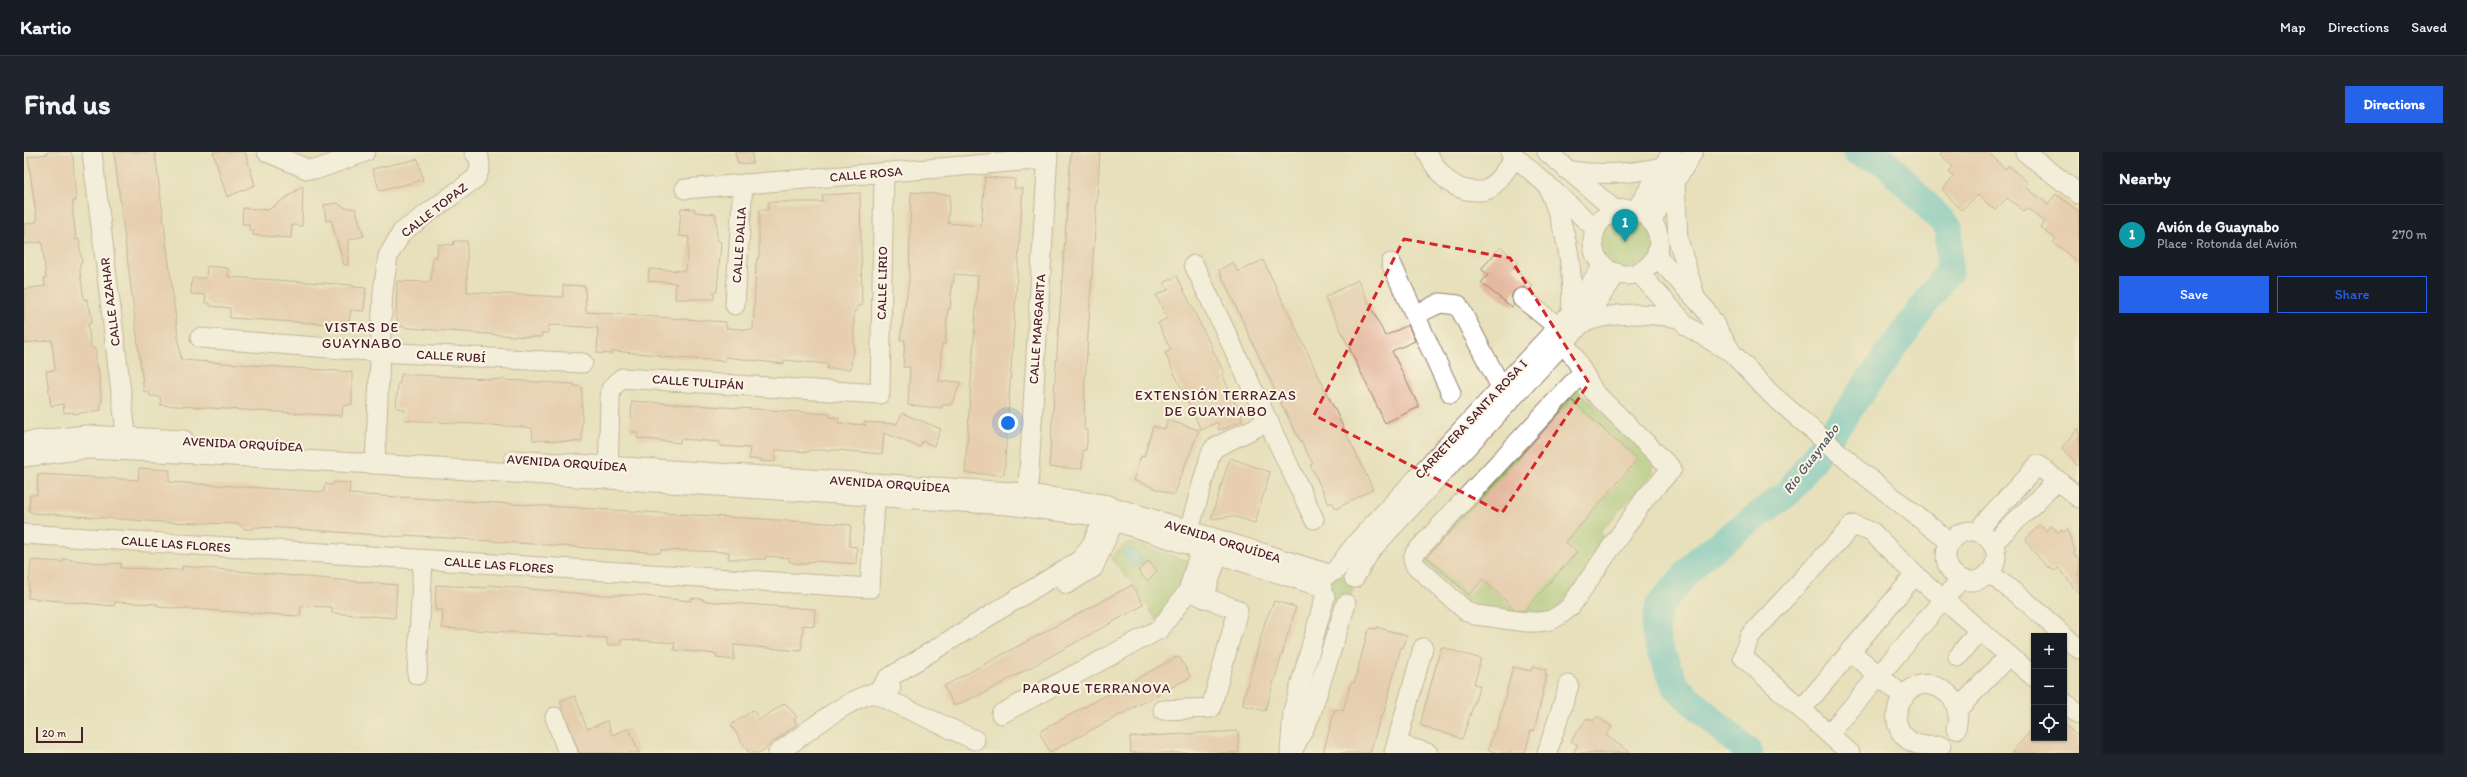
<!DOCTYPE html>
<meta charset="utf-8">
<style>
body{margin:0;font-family:Itim,sans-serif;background:#20242c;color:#f1f3f6}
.controls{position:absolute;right:12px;bottom:12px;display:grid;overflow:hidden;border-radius:0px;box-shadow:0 1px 3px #0004}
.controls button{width:36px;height:36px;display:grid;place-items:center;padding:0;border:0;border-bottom:1px solid #363941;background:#171b24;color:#f1f3f6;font:20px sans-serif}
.scale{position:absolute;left:12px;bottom:10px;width:47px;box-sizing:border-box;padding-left:4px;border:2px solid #4a1f2b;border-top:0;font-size:11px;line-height:14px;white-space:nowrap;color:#4a1f2b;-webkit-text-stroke:3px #fcf5e5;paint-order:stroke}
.you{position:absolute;left:984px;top:271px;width:14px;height:14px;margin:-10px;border:3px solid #fff;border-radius:50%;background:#1a73e8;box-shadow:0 0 0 6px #1a73e833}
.badge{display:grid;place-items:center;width:26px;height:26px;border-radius:50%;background:#2563eb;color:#fff;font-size:13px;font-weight:700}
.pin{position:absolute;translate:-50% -33px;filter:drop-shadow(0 1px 2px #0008)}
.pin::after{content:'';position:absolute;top:21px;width:14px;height:12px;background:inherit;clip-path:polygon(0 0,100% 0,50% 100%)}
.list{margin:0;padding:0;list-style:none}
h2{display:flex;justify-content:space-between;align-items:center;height:52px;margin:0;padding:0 16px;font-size:17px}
h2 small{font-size:13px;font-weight:400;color:#9ea1a6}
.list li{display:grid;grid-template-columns:26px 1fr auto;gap:12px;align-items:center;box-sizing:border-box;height:60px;padding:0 16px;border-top:1px solid #363941}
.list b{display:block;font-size:15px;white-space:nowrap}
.list p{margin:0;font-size:13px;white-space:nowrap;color:#9ea1a6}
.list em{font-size:13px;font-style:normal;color:#9ea1a6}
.actions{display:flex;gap:8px;padding:12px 16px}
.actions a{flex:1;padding:9px 0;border:1px solid #2563eb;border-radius:0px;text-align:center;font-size:14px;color:#2563eb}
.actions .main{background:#2563eb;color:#fff}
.icon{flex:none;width:22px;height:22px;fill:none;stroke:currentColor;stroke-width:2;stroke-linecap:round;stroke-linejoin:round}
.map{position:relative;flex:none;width:2055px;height:601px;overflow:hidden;border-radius:0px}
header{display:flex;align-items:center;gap:24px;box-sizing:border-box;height:56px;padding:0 20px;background:#171b24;border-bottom:1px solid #363941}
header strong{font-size:19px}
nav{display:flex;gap:22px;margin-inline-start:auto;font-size:14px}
.intro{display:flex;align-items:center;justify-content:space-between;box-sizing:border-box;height:96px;padding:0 24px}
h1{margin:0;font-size:28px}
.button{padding:10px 18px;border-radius:0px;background:#2563eb;color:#fff;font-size:14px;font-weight:700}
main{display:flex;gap:24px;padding:0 24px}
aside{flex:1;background:#171b24;border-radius:0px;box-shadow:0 1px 3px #0004}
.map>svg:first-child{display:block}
.green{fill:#9ac26e;stroke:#72704c}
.water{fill:#57c5cc;stroke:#50727c}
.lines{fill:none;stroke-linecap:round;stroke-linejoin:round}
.river{stroke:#57c5cc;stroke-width:28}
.building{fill:#e5b9a0}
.minor-casing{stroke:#988073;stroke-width:21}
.minor{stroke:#fff;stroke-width:19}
.marked{fill:none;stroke:#d62828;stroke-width:3;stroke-dasharray:8 5;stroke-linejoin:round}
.labels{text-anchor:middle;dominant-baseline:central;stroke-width:4;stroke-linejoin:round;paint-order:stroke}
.street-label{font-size:13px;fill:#4a1f2b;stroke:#fcf5e5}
.neighbourhood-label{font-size:14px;letter-spacing:1px;fill:#4a1f2b;stroke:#fcf5e5}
.water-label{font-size:14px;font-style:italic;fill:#4f5963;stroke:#fcf5e5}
</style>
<header>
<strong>Kartio</strong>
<nav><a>Map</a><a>Directions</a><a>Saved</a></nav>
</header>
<div class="intro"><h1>Find us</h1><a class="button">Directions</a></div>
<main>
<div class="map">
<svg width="2055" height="601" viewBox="0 0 2055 601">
<rect width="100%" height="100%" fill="#fcf5e5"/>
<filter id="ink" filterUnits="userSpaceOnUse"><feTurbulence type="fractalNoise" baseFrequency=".025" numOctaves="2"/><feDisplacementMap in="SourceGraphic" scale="8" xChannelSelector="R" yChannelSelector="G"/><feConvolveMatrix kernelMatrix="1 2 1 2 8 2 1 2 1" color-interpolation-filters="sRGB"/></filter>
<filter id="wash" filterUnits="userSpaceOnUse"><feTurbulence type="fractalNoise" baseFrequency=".012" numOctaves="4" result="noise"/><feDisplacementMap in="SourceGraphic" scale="16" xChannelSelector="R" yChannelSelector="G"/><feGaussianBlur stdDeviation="0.9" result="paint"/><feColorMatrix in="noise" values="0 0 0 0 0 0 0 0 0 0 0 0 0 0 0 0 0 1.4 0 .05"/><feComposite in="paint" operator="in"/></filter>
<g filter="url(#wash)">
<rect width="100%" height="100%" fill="#e7e0bb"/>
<!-- green -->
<g class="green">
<circle cx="1602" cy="90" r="29"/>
<polygon points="1551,236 1625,303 1629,308 1629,322 1576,380 1581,385 1562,409 1567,413 1531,462 1452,459 1395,404"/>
<polygon points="1104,390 1165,409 1160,429 1134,470 1109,432 1086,406"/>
<circle cx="1316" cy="436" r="13"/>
</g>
<!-- water -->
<polygon class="water" points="1104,396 1114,401 1118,411 1113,414 1106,413 1099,401"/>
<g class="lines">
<!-- river -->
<polyline class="river" points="1725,601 1653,536 1635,496 1631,479 1635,454 1675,407 1765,340 1925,119 1925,76 1861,10 1833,0"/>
</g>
<g id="blocks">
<!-- building -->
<g class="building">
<polygon points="23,0 47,0 49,7 52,49 49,49 49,61 52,88 55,87 58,111 56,112 56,120 60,148 63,147 64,155 66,155 68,170 64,173 67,195 72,198 72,215 74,215 78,250 76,251 77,258 49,262 49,260 40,261 39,252 27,254 22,219 31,218 28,188 0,191 0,137 21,134 20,126 22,126 18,90 0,92 0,72 13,70 4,5 23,2"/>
<polygon points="90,0 131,0 157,208 328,220 328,252 319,254 318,264 137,253 136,245 126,244 125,239 120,240"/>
<polygon points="189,0 221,0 231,33 203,45"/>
<polygon points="711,0 728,0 729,11 714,12"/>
<polygon points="1047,0 1076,0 1061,229 1060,278 1063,278 1063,290 1062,298 1059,298 1058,317 1025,315"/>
<polygon points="1914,0 1964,0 1981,17 1985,14 2003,30 2000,34 2024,52 2032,42 2046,53 2055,60 2055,111 2029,90 2032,87 2017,76 2021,70 2003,56 2000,59 1983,46 1971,58 1954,43 1937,58 1918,37 1930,25 1925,20 1929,15"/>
<polygon points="394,7 399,28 356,39 348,17"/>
<polygon points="961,25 991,27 990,36 999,36 980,323 941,321 954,124 930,122 930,130 928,130 926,157 924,157 921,192 918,192 915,229 937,230 927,253 918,253 918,256 884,253 886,215 879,215 881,188 876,188 885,129 887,40 926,43 924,71 957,74"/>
<polygon points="279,34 278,74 268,73 267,86 229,83 230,78 225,78 225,72 218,72 219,56 244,58"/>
<polygon points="836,41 838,154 833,154 833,159 830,159 830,203 828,203 827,217 803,217 804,212 760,208 760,212 701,205 701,209 636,205 636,203 588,199 588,202 573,201 574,176 530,173 524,174 524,181 518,181 518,185 503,185 385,176 376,174 372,164 373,129 407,130 409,105 413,105 414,92 429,93 430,89 443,89 443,140 539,145 539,133 561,134 562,160 702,170 702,176 729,178 732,114 733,106 735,106 735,58 744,58 744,50 799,50 798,43"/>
<polygon points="313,51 322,56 331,56 340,84 324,88 324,112 320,113 307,68 302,69 300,53"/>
<polygon points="657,56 671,57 670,60 692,62 693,88 697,90 693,140 690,140 690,147 651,147 652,131 624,129 625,117 662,119 665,85 655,84"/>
<polygon points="1477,95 1494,110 1489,116 1509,134 1505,138 1499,135 1490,139 1487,145 1490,153 1488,155 1457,131 1464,123 1457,117"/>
<polygon points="1239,108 1349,337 1312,357 1308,350 1305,352 1292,325 1286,313 1289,312 1258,254 1195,118 1209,110 1214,120"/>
<polygon points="183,114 204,116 204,125 329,133 329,135 342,136 340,159 327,158 325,169 319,169 319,173 206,166 206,156 186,154 186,151 181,151 182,143 167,142 168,126 182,126"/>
<polygon points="1153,124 1200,221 1198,222 1219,268 1202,276 1195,278 1194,270 1177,278 1141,201 1147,198 1134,171 1143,166 1132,143 1144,138 1140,131"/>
<polygon points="1334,128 1361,184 1384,173 1391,189 1368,199 1395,255 1361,271 1301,145"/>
<polygon points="377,222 550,232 550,234 558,235 558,290 509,288 508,276 500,275 380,268 381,258 372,255 374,231 376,231"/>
<polygon points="1548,248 1613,308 1542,390 1553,400 1500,459 1491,458 1459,427 1445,443 1403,405"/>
<polygon points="608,249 806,262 806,265 815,266 814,271 842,273 839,272 840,270 873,272 878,261 917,277 910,294 898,289 896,295 860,281 858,302 813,298 785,298 785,300 751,298 751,310 737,309 737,307 725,307 726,296 696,294 696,290 656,287 656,291 613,286 614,280 606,280"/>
<polygon points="1143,268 1175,278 1149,343 1109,328 1117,304 1120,305 1129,274 1141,277"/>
<polygon points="2055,276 2055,315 2038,295"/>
<polygon points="1206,306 1246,320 1231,371 1208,364 1187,367"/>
<polygon points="115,316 146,318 145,330 300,340 301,332 309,333 309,330 326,331 325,342 819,372 827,373 825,394 833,395 832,412 793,409 784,410 784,412 769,411 765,409 766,406 742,404 742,407 704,407 705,400 637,398 636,401 381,383 381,385 259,376 230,375 229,377 221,377 215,372 138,370 9,361 5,359 6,343 13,343 14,322 114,328"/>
<polygon points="2016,372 2023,379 2027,374 2035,381 2037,378 2040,381 2043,377 2051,399 2049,402 2055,407 2055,442 2035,416 2031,419 2024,415 2007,397 2002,387"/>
<polygon points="39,407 84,412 97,411 97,416 158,418 158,414 373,433 371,466 308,461 308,455 277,454 276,464 134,455 134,452 91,450 90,454 4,446 7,408 39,410"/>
<polygon points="1125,409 1133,419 1123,429 1114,419"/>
<polygon points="412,433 463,436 464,433 570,443 610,443 667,449 667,446 679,447 679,449 791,457 790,474 779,473 777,499 710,493 710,508 692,506 693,502 650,498 651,491 597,487 597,493 583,493 583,486 418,476 419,458 411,458"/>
<polygon points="1108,433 1119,452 1116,455 960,541 930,554 920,534"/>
<polygon points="1250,449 1272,455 1241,559 1219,553 1219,549 1241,470"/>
<polygon points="1353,475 1383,484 1379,496 1377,495 1359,564 1357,563 1346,601 1299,601 1311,557 1319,559 1327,530 1330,531 1344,479 1347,476 1352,477"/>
<polygon points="1417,495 1457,507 1450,532 1456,534 1438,587 1396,573"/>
<polygon points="1153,505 1156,506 1167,525 1026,600 1016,582 1018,578"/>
<polygon points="1509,514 1522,518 1521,523 1523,523 1510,579 1507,578 1501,601 1475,601 1464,598 1471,576 1473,577 1489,515 1507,519"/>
<polygon points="551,544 563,577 583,569 588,583 605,576 615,601 555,601 536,549"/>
<polygon points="761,551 773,565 770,567 773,572 735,601 725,601 707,573 729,558 735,568"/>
<polygon points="1573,564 1588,575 1582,583 1606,601 1549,601 1554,593 1547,589 1563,566 1569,569"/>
<polygon points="2040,572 2055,585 2055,601 1987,601 2010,575 2010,586 2040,586"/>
<polygon points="1214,579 1215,601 1107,601 1106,585"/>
</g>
</g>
</g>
<g filter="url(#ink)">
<use href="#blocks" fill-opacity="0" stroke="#988073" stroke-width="1"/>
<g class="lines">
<defs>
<g id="minor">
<polyline points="68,0 104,298"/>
<polyline points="243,0 283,17 294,17 341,0"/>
<path d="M1403,0c10,20 23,38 48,39 5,0 10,1 15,-3 10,-8 18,-22 26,-31"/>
<polyline points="1486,0 1572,77"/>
<polyline points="1523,0 1592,59"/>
<polyline points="2001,0 2055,42"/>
<path d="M1543,18c33,6 63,4 95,-3"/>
<polyline points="1651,31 1654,87 1670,141"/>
<polyline points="661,37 1024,7"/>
<path d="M1525,37c18,43 25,77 22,124"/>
<circle cx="1602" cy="90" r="33"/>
<polyline points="1612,58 1648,0"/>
<polyline points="1627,69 1669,0"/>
<polyline points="1632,104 1681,157 1708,201 1747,242 1838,321 1926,390"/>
<polyline points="1367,111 1427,241"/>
<polyline points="1170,113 1290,367"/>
<polyline points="1614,120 1664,175 1705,199"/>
<polyline points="1498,146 1534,175"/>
<polyline points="711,153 719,32"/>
<polyline points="1391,163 1416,151 1434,153 1477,235"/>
<path d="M1558,171c33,-12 63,-10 98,-5"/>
<path d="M1527,182l21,19 22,39 78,77 -26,28 -76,110c-7,6 -15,13 -24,14 -20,4 -50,-4 -71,-6l-9,-4 -51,-46 -2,-6 2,-6 168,-181"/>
<polyline points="176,186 357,200 559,211"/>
<polyline points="0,290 62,283 160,288"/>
<polyline points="0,305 61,297 136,300 351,312 984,353 1080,365 1068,392 1056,408 863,527 855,538"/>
<polyline points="490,308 988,340 1085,353"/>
<polyline points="351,312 359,139 364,104 378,80 452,26 456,16 455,5 450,0"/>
<polyline points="584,327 586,246 587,237 598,226 856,242 860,20"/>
<polyline points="1003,354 1024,0"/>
<polyline points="1093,356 1305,422"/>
<polyline points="1165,378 1187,301 1190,296 1245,269"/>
<circle cx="1947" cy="404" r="25"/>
<polyline points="1956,381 1960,371 2014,313 2055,346"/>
<polyline points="0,382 846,436 852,333"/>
<polyline points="1968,392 2034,328"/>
<polyline points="1311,419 1332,391 1547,161 1579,113"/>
<polyline points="1965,421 2004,451 2055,497"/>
<polyline points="1330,426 1347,398 1558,171 1593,121"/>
<polyline points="1043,432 1069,416 1090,369 1298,435"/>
<polyline points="1180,446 1194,401"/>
<polyline points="1826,499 1880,545"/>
<polyline points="1934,505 1955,478"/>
<polyline points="393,523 399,408"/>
<polyline points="849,541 951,588"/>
<polyline points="2040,550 2055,563"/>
<polyline points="1778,557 1891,423"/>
<polyline points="1934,557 1985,503"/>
<polyline points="1139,558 1187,556 1214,458 1164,439"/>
<polyline points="977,562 1136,477 1164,439 1177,396"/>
<polyline points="531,565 544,601"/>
<polyline points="1806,581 1937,427"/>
<polyline points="1373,592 1404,601"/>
<path d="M1917,594c-75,7 -42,-90 6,-53 12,9 12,23 9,36"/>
<polyline points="1270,596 1286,564 1322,452"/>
<path d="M754,601c34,-24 71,-58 113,-65"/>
<polyline points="1266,601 1269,559 1301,445"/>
<polyline points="1370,601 1399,496"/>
<polyline points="1523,601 1545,533"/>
<polyline points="1826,601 1719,505 1725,485 1829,373 1848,380 1891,423 2010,525"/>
</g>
</defs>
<!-- minor casing -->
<use href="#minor" class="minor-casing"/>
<!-- minor -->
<use href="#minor" class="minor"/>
</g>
</g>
<!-- marked area -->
<path d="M0 0H2055V601H0ZM1380,87l106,19 79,125 -87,130 -188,-98z" fill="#e7e0bb" fill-opacity=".55" fill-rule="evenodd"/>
<path class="marked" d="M1380,87l106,19 79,125 -87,130 -188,-98z"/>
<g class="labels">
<!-- street labels -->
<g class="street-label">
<text transform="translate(842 22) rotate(-5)">CALLE ROSA</text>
<text transform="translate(410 58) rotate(-38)">CALLE TOPAZ</text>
<text transform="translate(715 93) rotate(-86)">CALLE DALIA</text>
<text transform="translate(858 131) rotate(-89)">CALLE LIRIO</text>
<text transform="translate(86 150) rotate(-97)">CALLE AZAHAR</text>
<text transform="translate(1013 177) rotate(-86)">CALLE MARGARITA</text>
<text transform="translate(427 204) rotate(3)">CALLE RUBÍ</text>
<text transform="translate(674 230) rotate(4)">CALLE TULIPÁN</text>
<text transform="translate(1447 267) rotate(-47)">CARRETERA SANTA ROSA I</text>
<text transform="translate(219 292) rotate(3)">AVENIDA ORQUÍDEA</text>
<text transform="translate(543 311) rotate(4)">AVENIDA ORQUÍDEA</text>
<text transform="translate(866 332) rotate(4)">AVENIDA ORQUÍDEA</text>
<text transform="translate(1199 389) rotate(17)">AVENIDA ORQUÍDEA</text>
<text transform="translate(152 392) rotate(4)">CALLE LAS FLORES</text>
<text transform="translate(475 413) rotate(4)">CALLE LAS FLORES</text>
</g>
<!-- neighbourhood labels -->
<g class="neighbourhood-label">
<text x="338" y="175">VISTAS DE<tspan x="338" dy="16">GUAYNABO</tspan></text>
<text x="1192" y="243">EXTENSIÓN TERRAZAS<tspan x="1192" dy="16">DE GUAYNABO</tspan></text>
<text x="1073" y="536">PARQUE TERRANOVA</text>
</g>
<!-- water labels -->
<g class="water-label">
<text transform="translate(1787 307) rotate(-53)">Río Guaynabo</text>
</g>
</g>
</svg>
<div class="controls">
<button>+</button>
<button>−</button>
<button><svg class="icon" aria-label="locate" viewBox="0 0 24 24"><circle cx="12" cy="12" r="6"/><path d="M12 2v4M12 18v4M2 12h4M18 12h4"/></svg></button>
</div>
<div class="scale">20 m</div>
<div class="you"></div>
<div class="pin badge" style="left:1601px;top:90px;background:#0f9aa8">1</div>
</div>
<aside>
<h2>Nearby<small></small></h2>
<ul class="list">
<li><span class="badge" style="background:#0f9aa8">1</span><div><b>Avión de Guaynabo</b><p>Place · Rotonda del Avión</p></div><em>270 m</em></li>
</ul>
<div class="actions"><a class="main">Save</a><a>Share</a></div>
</aside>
</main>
